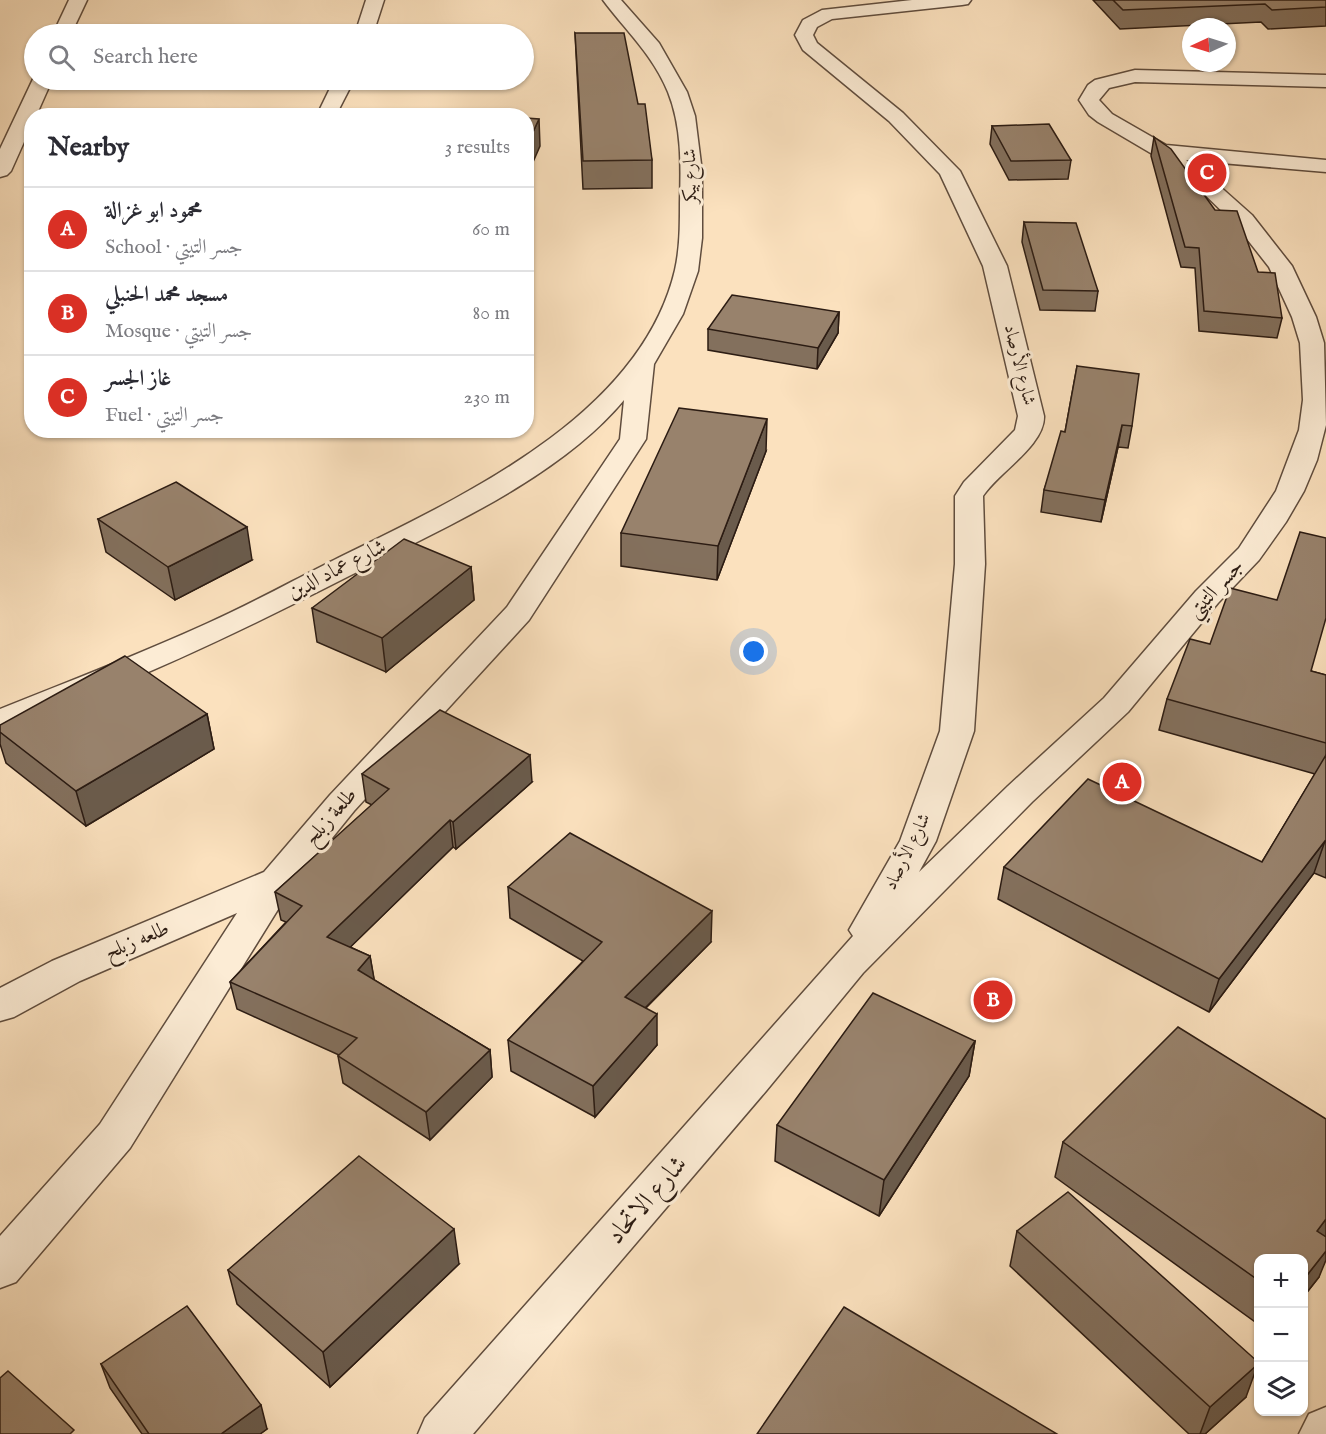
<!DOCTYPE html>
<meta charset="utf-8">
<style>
body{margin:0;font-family:"IM FELL English",Amiri,serif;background:#f2f2f3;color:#2b2b33}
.controls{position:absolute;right:18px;bottom:18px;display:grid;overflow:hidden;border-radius:12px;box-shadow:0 2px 4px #0004}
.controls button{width:54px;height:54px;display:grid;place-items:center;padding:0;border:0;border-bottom:2px solid #e1e1e2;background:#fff;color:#2b2b33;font:30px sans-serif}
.compass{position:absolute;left:1182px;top:18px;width:54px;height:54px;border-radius:50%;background:#fff;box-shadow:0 2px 4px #0004;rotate:266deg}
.you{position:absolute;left:754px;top:652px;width:21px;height:21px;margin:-15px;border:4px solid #fff;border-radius:50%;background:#1a73e8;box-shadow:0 0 0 9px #1a73e833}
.badge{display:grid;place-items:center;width:39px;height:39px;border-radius:50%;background:#d93025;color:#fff;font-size:20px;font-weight:700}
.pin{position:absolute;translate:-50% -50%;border:3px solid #fff;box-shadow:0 2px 6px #0006}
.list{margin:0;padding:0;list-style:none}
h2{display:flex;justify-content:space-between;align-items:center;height:78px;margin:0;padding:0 24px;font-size:26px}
h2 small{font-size:20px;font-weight:400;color:#7c7c81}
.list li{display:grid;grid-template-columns:39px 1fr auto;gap:18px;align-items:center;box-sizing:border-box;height:84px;padding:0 24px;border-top:2px solid #e1e1e2}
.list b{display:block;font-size:22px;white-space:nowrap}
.list p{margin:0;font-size:20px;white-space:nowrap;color:#7c7c81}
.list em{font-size:20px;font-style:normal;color:#7c7c81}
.icon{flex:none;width:33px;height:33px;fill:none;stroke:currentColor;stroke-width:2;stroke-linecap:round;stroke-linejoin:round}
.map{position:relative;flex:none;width:1326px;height:1434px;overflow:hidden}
.search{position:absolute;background:#fff;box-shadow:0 2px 4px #0004;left:24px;top:24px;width:510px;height:66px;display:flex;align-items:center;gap:15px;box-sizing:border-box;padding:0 21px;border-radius:33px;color:#7c7c81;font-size:22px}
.panel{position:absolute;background:#fff;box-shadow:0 2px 4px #0004;left:24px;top:108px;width:510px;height:330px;border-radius:24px}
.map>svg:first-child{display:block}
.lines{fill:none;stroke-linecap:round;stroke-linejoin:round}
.street-casing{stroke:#604d3e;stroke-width:3}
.street{fill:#fcecd5;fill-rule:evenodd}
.wall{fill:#83705d;stroke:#2c1c13;stroke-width:1.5}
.shaded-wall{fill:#6a5b4c;stroke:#2c1c13;stroke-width:1.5}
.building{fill:#98826c;stroke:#2c1c13;stroke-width:1.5}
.labels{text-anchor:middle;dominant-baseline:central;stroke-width:6;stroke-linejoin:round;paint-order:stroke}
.far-street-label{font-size:18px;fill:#2c1c13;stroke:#fcecd5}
.street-label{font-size:21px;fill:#2c1c13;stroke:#fcecd5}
.near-street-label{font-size:26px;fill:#2c1c13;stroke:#fcecd5}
</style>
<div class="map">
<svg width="1326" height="1434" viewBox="0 0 1326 1434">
<rect width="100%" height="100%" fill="#fbe1be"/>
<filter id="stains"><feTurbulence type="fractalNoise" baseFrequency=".00333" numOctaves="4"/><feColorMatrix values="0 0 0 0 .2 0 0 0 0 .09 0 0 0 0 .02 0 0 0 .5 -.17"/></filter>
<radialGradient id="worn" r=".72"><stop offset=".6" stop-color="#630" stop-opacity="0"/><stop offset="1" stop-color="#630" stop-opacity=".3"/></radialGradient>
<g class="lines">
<defs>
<g id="street">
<polygon points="69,0 87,0 71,34 53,34"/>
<polygon points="366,0 384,0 373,34 355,34"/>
<path d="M603,0h18l38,43 28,49 8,24 7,56v66l-4,33 -15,43 -29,50 -8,75 -117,181 -175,191 -64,79 -160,258 -114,134 -16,6v-52l100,-112 137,-211 -157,68 -66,36 -14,4v-33l52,-27 212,-89 66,-77 177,-188 113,-168 4,-39c-66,79 -183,129 -273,175 -82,42 -164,82 -250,117 -33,14 -66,30 -101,40v-23c70,-28 140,-55 208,-86 43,-19 84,-42 126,-63 123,-61 306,-142 341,-290 5,-22 5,-45 5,-67 1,-38 2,-76 -12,-111 -15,-37 -42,-61 -65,-92z"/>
<path d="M912,0h59l-3,4 -6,1 -130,14 -15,8 -4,8 4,8 86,70 57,58 47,95 37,150c1,29 -45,56 -61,80l2,68 -11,167 -38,110 -17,31 89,-86 96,-88 92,-107 43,-43 37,-57 23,-61 4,-30 -3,-57 -8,-26 -23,-50 -33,-42 -43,-42 -39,-28 -56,-33 -9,-7 -10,-15 9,-15 7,-5 40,-10 191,5v12l-191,-5 -26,6 -10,12 13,14 54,31 160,15v12l-140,-12 21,15 45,40 40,51 24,51 8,26 2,82 -9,35 -13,31 -18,31 -27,38 -41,43 -90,109 -96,90 -169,171 -97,118 -293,343h-55l7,-16 428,-482 -4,-6 51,-89 40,-110 15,-167v-68l9,-14 51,-52 3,-14 -35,-150 -43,-92 -51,-53 -86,-71 -8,-15 8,-15 19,-10z"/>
<polygon points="34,77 34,80 52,80 36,116 32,116 32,124 11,171 7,175 0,177 0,149"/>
<polygon points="334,80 354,80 336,115 322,115 319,111"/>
<polygon points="1326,1407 1326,1434 1299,1434 1309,1414"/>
</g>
</defs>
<!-- street casing -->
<use href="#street" class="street-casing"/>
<!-- street -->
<use href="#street" class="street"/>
</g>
<!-- wall -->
<g class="wall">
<polygon points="1093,0 1326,0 1326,26 1268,29 1261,22 1120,29"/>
<polygon points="575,33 638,104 652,160 652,188 583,189"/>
<polygon points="992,126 1071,160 1068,179 1009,180 990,144"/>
<polygon points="1154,137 1258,272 1282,318 1277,338 1199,331 1195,268 1181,267 1151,156"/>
<polygon points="1024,222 1098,291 1095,311 1040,310 1022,242"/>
<polygon points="839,312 838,333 817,369 708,350 708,329"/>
<polygon points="1077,366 1132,426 1128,448 1118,447 1101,522 1041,512 1044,490 1065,432"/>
<polygon points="766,451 717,580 621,566 621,533"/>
<polygon points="98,519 252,560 175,600 106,552"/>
<polygon points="471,567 474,600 386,672 317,642 312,608"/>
<polygon points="1311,671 1326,675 1326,878 1314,873 1209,1012 998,899 1004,867 1262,862 1315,774 1159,730 1167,699"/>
<polygon points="207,714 214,749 86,826 6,763 0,744 0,725"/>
<polygon points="362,774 532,782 456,849 453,847 350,947 370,956 374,980 490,1050 492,1077 430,1140 343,1083 338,1056 339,1055 237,1009 230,982 286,922 281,920 275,892 372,805 366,802"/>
<polygon points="508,887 711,942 646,1008 657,1045 595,1117 511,1071 508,1040 583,961 510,918"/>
<polygon points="975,1041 969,1076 879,1216 775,1161 777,1125"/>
<polygon points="1063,1142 1326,1237 1319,1277 1304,1296 1304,1258 1258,1258 1258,1324 1055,1177"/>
<polygon points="1017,1231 1246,1397 1205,1434 1189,1434 1010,1266"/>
<polygon points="459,1264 330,1387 237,1304 228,1270"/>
<polygon points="101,1364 267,1429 260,1434 142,1434 110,1388"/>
</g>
<!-- shaded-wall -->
<g class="shaded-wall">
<polygon points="539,119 540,146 526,178 526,147"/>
<polygon points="839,312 838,333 817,369 818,348"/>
<polygon points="767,419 766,451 717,580 718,546"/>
<polygon points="1122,425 1118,447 1101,522 1105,500"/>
<polygon points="247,527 252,560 175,600 168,567"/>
<polygon points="471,567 474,600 386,672 382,638"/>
<polygon points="207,714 214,749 86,826 76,791"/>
<polygon points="530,755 532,782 456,849 453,822"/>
<polygon points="450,820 453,847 332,965 327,937"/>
<polygon points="1325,841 1314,873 1209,1012 1219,979"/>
<polygon points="712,911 711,942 625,1028 625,997"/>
<polygon points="370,956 375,984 358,970"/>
<polygon points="657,1014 657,1045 595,1117 593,1086"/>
<polygon points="975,1041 969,1076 879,1216 884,1180"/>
<polygon points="490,1050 492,1077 430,1140 426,1112"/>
<polygon points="1326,1219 1326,1237 1304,1265 1317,1231"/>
<polygon points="454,1229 459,1264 330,1387 323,1352"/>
<polygon points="1326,1251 1326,1260 1319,1277 1304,1296 1304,1279"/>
<polygon points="1258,1364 1246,1397 1205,1434 1200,1434 1210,1407"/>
<polygon points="261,1405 267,1429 260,1434 221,1434"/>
</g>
<!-- building -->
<g class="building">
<polygon points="1113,0 1326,0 1326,7 1272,10 1265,4 1123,10"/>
<polygon points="575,33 624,33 638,104 645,104 652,160 583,161"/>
<polygon points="526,118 539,119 526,147"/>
<polygon points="1049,124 1071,160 1011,161 992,126"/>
<polygon points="1154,137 1171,149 1215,210 1237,211 1258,272 1275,273 1282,318 1204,311 1199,248 1185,247"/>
<polygon points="1024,222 1076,223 1098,291 1043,290"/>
<polygon points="732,295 839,312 818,348 708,329"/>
<polygon points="1077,366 1139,374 1132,426 1122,425 1105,500 1044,490 1061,431 1065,432"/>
<polygon points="679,408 767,419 718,546 621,533"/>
<polygon points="176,482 247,527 168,567 98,519"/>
<polygon points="1300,532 1326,538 1326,618 1311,671 1326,675 1326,743 1167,699 1190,639 1210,644 1230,588 1277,600"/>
<polygon points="404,539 471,567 382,638 312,608"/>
<polygon points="125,656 207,714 76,791 0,732 0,725"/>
<polygon points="440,710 530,755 453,822 450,820 327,937 370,956 358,970 490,1050 426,1112 338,1056 357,1038 230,982 302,906 275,892 389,789 362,774"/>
<polygon points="1326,755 1326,842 1325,841 1219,979 1004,867 1088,779 1262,862"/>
<polygon points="570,833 712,911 625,997 657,1014 593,1086 508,1040 602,942 508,887"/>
<polygon points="873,993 975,1041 884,1180 777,1125"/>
<polygon points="1178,1027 1326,1119 1326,1219 1317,1231 1326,1237 1326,1251 1304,1279 1304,1258 1258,1258 1258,1280 1063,1142"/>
<polygon points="359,1156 454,1229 323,1352 228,1270"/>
<polygon points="1068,1192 1258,1362 1258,1364 1210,1407 1017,1231"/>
<polygon points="187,1306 261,1405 221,1434 149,1434 101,1364"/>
<polygon points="844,1307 1057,1434 757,1434"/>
<polygon points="8,1371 74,1430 70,1434 0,1434 0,1378"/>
</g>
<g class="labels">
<!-- far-street labels -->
<g class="far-street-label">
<text transform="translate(691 176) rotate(-91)">شارع بيكر</text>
<text transform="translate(1019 365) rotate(76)">شارع الأرصاد</text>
<text transform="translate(908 852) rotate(-64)">شارع الأرصاد</text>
</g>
<!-- street labels -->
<g class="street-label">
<text transform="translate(337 570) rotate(-27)">شارع عماد الدين</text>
<text transform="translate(1216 589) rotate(-47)">جسر التيتي</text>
<text transform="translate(331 817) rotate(-49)">طلعة زبلح</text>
<text transform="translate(137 941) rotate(-23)">طلعه زبلح</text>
</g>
<!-- near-street labels -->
<g class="near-street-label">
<text transform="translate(647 1200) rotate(-49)">شارع الاتحاد</text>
</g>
</g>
<rect width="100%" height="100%" filter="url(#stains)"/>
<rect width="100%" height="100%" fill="url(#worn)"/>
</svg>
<div class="controls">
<button>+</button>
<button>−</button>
<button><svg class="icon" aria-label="layers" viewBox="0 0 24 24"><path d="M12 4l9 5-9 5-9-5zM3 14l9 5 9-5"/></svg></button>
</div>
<svg class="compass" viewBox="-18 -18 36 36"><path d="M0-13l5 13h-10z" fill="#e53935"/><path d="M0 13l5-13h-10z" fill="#7c7c81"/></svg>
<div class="you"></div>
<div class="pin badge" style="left:1122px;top:782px">A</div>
<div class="pin badge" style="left:993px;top:1000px">B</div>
<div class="pin badge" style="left:1207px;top:173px">C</div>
<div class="search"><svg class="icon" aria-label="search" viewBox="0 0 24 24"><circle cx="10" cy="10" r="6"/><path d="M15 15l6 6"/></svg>Search here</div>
<section class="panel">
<h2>Nearby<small>3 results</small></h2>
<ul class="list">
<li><span class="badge">A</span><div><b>محمود ابو غزالة</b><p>School · جسر التيتي</p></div><em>60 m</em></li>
<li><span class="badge">B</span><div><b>مسجد محمد الحنبلي</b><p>Mosque · جسر التيتي</p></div><em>80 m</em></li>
<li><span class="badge">C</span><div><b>غاز الجسر</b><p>Fuel · جسر التيتي</p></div><em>230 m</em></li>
</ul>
</section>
</div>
